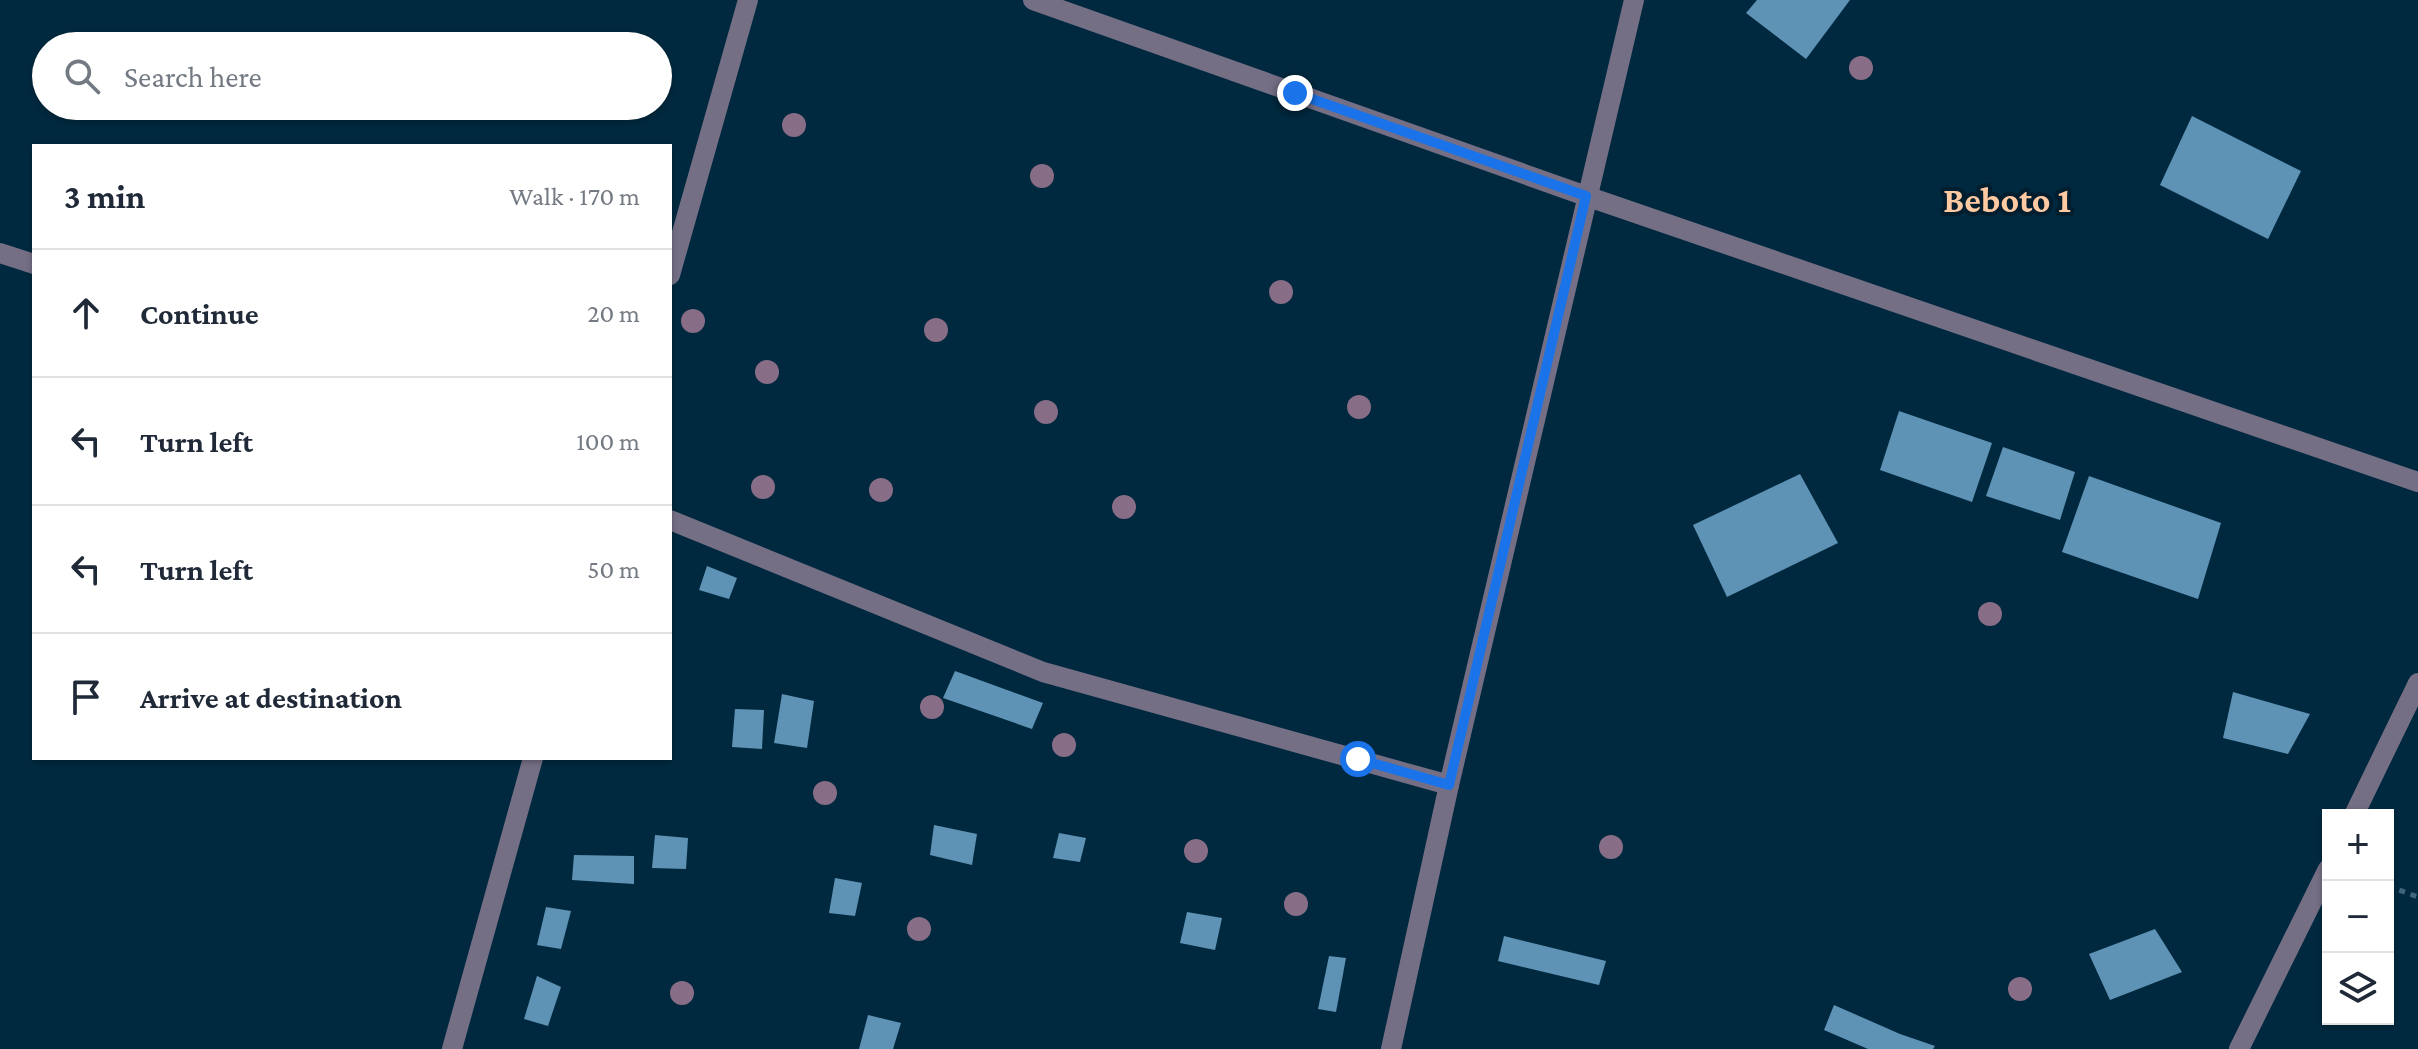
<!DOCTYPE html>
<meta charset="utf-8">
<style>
body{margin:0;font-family:"Crimson Pro",serif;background:#f6f6f7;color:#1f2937}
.controls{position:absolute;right:24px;bottom:24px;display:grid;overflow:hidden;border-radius:0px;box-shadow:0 2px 6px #0004}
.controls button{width:72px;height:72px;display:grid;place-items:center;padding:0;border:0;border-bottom:2px solid #e0e1e3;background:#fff;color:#1f2937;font:40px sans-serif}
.stop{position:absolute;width:24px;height:24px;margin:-18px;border:6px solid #1a73e8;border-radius:50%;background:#fff}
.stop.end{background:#1a73e8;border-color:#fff;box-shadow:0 2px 8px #0008}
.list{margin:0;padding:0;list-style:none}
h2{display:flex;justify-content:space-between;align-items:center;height:104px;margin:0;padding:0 32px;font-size:34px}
h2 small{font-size:26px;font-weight:400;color:#747a83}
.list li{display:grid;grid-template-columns:52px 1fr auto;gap:24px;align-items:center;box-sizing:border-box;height:128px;padding:0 32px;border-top:2px solid #e0e1e3}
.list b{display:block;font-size:30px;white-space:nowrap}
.list em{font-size:26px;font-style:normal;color:#747a83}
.icon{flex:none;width:44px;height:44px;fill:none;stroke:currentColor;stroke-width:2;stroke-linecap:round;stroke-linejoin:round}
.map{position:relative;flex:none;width:2418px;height:1049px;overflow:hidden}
.search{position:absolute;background:#fff;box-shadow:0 2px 6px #0004;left:32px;top:32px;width:640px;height:88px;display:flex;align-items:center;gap:20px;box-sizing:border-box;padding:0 28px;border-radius:44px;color:#747a83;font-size:30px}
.panel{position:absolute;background:#fff;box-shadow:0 2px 6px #0004;left:32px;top:144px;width:640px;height:616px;border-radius:0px}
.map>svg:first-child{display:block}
.building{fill:#5e93b5}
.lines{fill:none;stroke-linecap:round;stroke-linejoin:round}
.path{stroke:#41657a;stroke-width:5;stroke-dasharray:6 6;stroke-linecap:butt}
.minor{stroke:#756f85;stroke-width:20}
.tree{fill:#886d86}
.route{stroke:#1a73e8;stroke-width:10}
.labels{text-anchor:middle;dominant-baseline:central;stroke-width:8;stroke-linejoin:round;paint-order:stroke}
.town-label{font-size:36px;font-weight:bold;fill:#ffc9a2;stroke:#021e2e}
</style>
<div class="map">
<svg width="2418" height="1049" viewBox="0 0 2418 1049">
<rect width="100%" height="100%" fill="#00293f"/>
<!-- building -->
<g class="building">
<polygon points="1757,0 1850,0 1806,59 1746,13"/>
<polygon points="2192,116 2301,171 2268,239 2160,185"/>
<polygon points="1899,411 1992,443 1972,502 1880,470"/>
<polygon points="2003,447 2075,472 2060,520 1986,496"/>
<polygon points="1800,474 1838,543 1727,597 1693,525"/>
<polygon points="2089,476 2221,523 2198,599 2062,552"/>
<polygon points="707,566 737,578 729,599 699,590"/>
<polygon points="955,671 1043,703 1032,729 943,698"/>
<polygon points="2233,692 2310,714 2288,754 2223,738"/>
<polygon points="782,694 814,701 807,748 774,743"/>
<polygon points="735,709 764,710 762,749 732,747"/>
<polygon points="934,825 977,834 972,865 930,855"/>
<polygon points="1059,833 1086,838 1080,862 1053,858"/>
<polygon points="655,835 688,838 686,869 652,868"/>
<polygon points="574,855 634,856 634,884 572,880"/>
<polygon points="835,878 862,883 855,916 829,913"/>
<polygon points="546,907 571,911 561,949 537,945"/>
<polygon points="1187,912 1222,918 1215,950 1180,943"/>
<polygon points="2155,929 2182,972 2110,1000 2089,954"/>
<polygon points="1504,936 1606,961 1599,985 1498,961"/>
<polygon points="1329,956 1346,958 1336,1012 1318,1009"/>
<polygon points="537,976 561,987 548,1026 524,1019"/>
<polygon points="1834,1005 1900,1034 1935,1046 1933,1049 1868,1049 1824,1030"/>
<polygon points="868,1015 901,1023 893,1049 859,1049"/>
</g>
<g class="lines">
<!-- path -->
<polyline class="path" points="2388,886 2418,897"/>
<!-- minor -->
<g class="minor">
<polyline points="1033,0 1586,196 2418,482"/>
<polyline points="0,253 34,264"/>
<polyline points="670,275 748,0"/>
<polyline points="670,520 1043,672 1449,785"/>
<polyline points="2354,815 2418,683"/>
<polyline points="452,1049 533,758"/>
<polyline points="1391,1049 1449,785 1634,0"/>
<polyline points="2239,1049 2328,869"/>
</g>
</g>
<!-- trees -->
<g class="tree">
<circle cx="1861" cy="68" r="12"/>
<circle cx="794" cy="125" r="12"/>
<circle cx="1042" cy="176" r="12"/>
<circle cx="1281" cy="292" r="12"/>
<circle cx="693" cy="321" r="12"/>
<circle cx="936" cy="330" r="12"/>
<circle cx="767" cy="372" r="12"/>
<circle cx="1359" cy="407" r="12"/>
<circle cx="1046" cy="412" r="12"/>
<circle cx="763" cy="487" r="12"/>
<circle cx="881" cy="490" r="12"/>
<circle cx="1124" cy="507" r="12"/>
<circle cx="1990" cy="614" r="12"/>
<circle cx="932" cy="707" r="12"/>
<circle cx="1064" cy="745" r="12"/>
<circle cx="825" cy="793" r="12"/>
<circle cx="1611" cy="847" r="12"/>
<circle cx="1196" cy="851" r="12"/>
<circle cx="1296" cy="904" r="12"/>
<circle cx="919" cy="929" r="12"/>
<circle cx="2020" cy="989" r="12"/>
<circle cx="682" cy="993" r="12"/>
</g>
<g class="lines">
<!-- route -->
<polyline class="route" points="1295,93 1586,196 1449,785 1358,759"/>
</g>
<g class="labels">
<!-- town labels -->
<g class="town-label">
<text x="2007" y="200">Beboto 1</text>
</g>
</g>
</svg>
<div class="controls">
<button>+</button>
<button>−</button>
<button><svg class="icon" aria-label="layers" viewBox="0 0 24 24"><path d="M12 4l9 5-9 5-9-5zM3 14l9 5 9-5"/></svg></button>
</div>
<div class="stop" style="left:1358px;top:759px"></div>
<div class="stop end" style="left:1295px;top:93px"></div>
<div class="search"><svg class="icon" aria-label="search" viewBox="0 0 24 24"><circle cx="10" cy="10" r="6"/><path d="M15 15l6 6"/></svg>Search here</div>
<section class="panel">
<h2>3 min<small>Walk · 170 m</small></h2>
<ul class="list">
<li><svg class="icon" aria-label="ahead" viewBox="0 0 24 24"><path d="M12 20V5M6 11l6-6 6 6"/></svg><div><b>Continue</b></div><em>20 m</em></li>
<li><svg class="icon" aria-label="left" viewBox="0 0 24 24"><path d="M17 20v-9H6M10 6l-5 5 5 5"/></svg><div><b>Turn left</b></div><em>100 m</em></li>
<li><svg class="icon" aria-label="left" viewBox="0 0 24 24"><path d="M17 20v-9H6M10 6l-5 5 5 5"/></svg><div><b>Turn left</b></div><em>50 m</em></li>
<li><svg class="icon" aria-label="arrive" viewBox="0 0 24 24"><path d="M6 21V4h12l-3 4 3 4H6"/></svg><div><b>Arrive at destination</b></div></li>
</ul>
</section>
</div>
